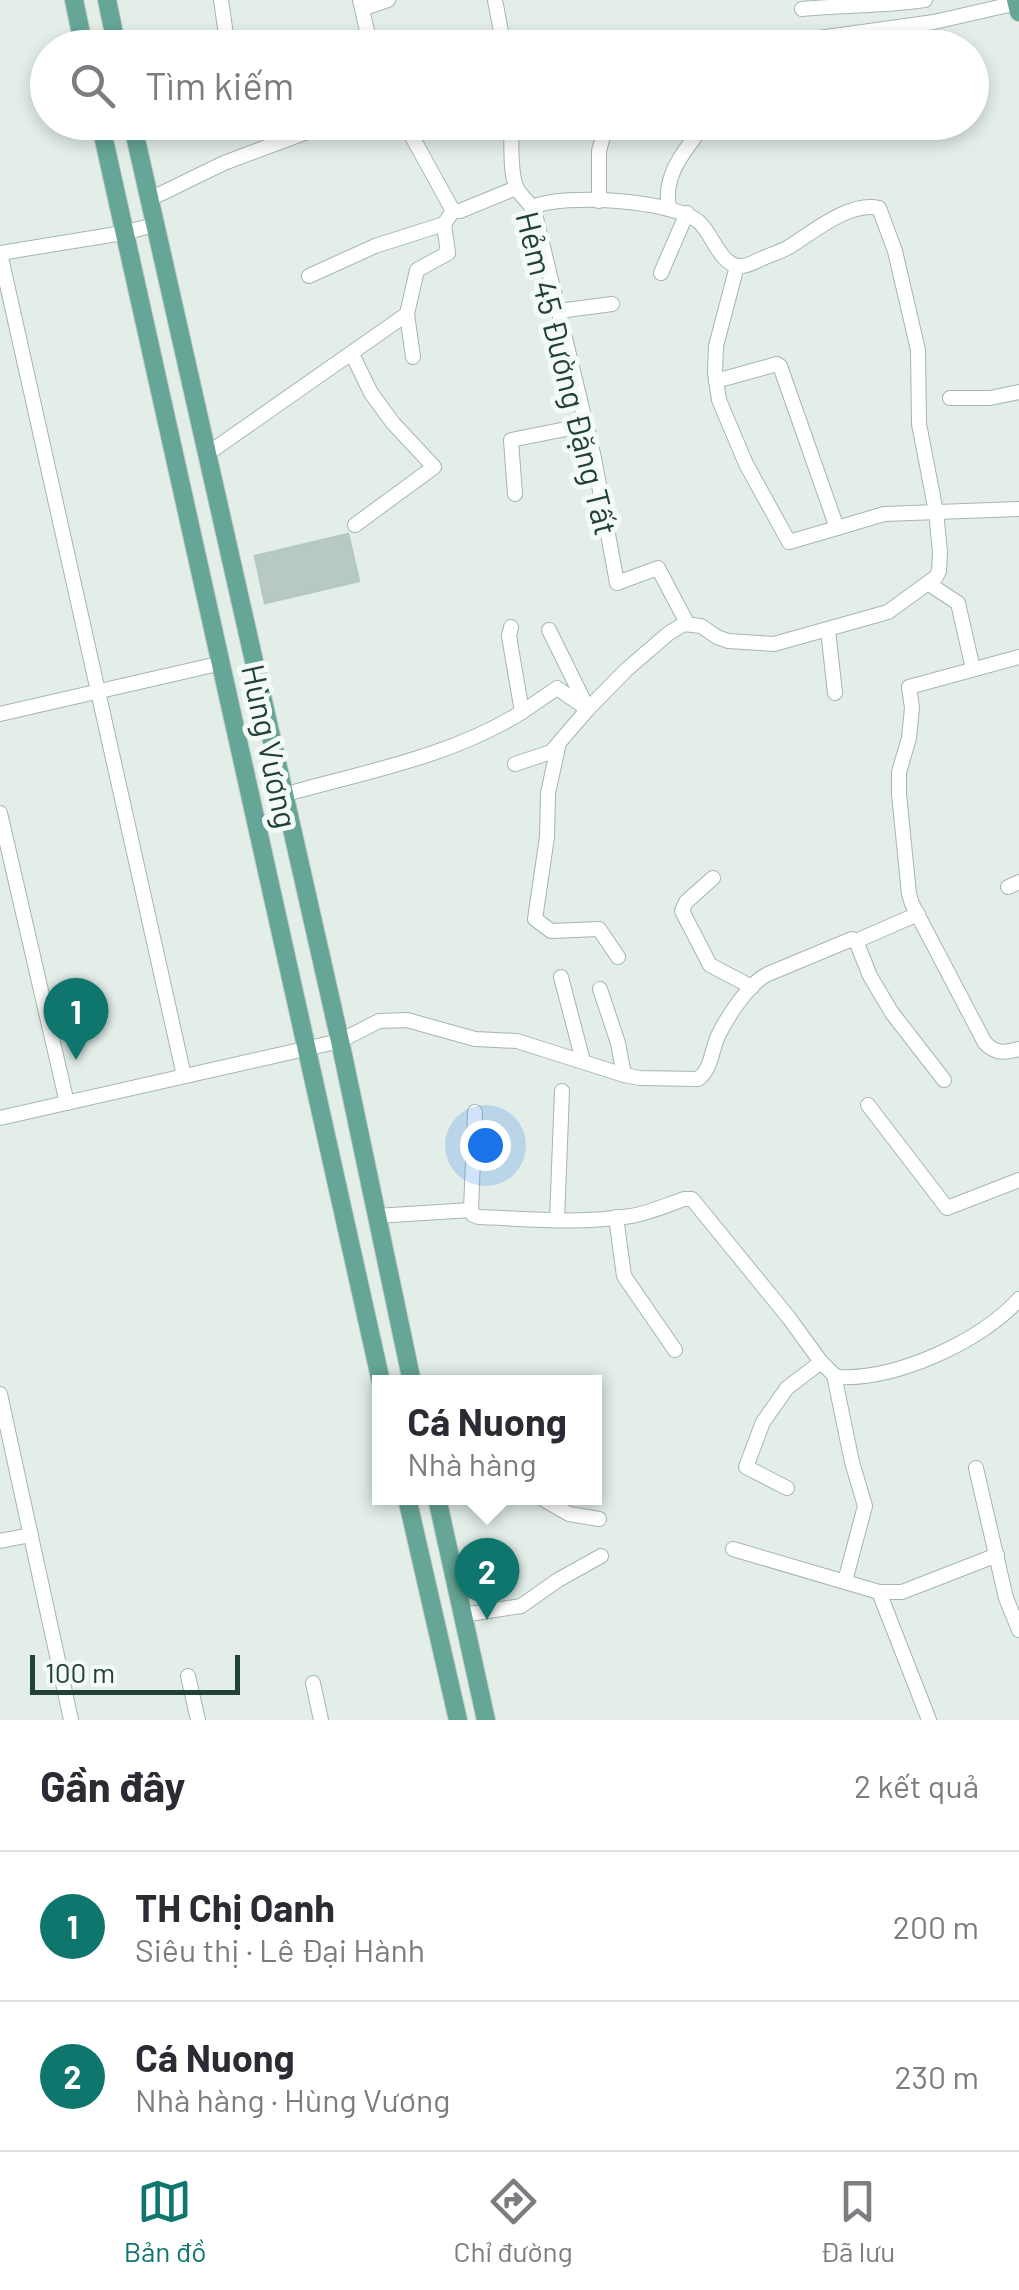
<!DOCTYPE html>
<html lang="vi">
<meta charset="utf-8">
<style>
body{margin:0;font-family:Barlow,sans-serif;background:#f2f2f3;color:#2b2b33}
.scale{position:absolute;left:30px;bottom:25px;width:210px;box-sizing:border-box;padding-left:10px;border:5px solid #214038;border-top:0;font-size:28px;line-height:35px;white-space:nowrap;color:#214038;-webkit-text-stroke:8px #f4faf7;paint-order:stroke}
.you{position:absolute;left:485px;top:1145px;width:35px;height:35px;margin:-25px;border:8px solid #fff;border-radius:50%;background:#1a73e8;box-shadow:0 0 0 15px #1a73e833}
.badge{display:grid;place-items:center;width:65px;height:65px;border-radius:50%;background:#0f766e;color:#fff;font-size:32px;font-weight:700}
.pin{position:absolute;translate:-50% -82px;filter:drop-shadow(0 2px 5px #0008)}
.pin::after{content:'';position:absolute;top:52px;width:35px;height:30px;background:inherit;clip-path:polygon(0 0,100% 0,50% 100%)}
.popup{position:absolute;left:372px;top:1375px;width:230px;height:130px;box-sizing:border-box;display:grid;place-content:center;border-radius:0px;background:#fff;filter:drop-shadow(0 2px 8px #0005);font-size:32px;white-space:nowrap;color:#7c7c81}
.popup b{font-size:38px;color:#2b2b33}
.popup::after{content:'';position:absolute;left:50%;top:100%;margin-left:-20px;border:20px solid transparent;border-top-color:#fff}
.list{margin:0;padding:0;list-style:none}
h2{display:flex;justify-content:space-between;align-items:center;height:130px;margin:0;padding:0 40px;font-size:42px}
h2 small{font-size:32px;font-weight:400;color:#7c7c81}
.list li{display:grid;grid-template-columns:65px 1fr auto;gap:30px;align-items:center;box-sizing:border-box;height:150px;padding:0 40px;border-top:2px solid #e1e1e2}
.list b{display:block;font-size:38px;white-space:nowrap}
.list p{margin:0;font-size:32px;white-space:nowrap;color:#7c7c81}
.list em{font-size:32px;font-style:normal;color:#7c7c81}
.icon{flex:none;width:55px;height:55px;fill:none;stroke:currentColor;stroke-width:2;stroke-linecap:round;stroke-linejoin:round}
.map{position:relative;flex:none;width:1019px;height:1720px;overflow:hidden}
.search{position:absolute;background:#fff;box-shadow:0 5px 15px #0003;left:30px;right:30px;top:30px;height:110px;display:flex;align-items:center;gap:25px;box-sizing:border-box;padding:0 35px;border-radius:55px;color:#7c7c81;font-size:38px}
.sheet{height:430px;background:#fff}
nav{display:flex;justify-content:space-around;align-items:center;box-sizing:border-box;height:140px;border-top:2px solid #e1e1e2;background:#fff;font-size:28px;color:#7c7c81}
nav a{display:grid;justify-items:center;gap:5px}
nav .on{color:#0f766e}
.map>svg:first-child{display:block}
.building{fill:#b8c9c2;stroke:#b5c8c0;stroke-width:2.5}
.lines{fill:none;stroke-linecap:round;stroke-linejoin:round}
.minor-casing{stroke:#a5b6b0;stroke-width:16}
.major-casing{stroke:#c1cac7;stroke-width:20}
.minor{stroke:#fff;stroke-width:14}
.major{stroke:#65a696;stroke-width:18}
.labels{text-anchor:middle;dominant-baseline:central;stroke-width:10;stroke-linejoin:round;paint-order:stroke}
.street-label{font-size:32px;fill:#214038;stroke:#f4faf7}
</style>
<div class="map">
<svg width="1019" height="1720" viewBox="0 0 1019 1720">
<rect width="100%" height="100%" fill="#e3eee9"/>
<!-- building -->
<polygon class="building" points="348,534 359,581 265,603 255,556"/>
<g class="lines">
<defs>
<g id="minor">
<polyline points="221,0 225,28"/>
<polyline points="360,0 371,48"/>
<polyline points="495,0 504,48"/>
<polyline points="362,9 388,0"/>
<path d="M802,9c41,-4 82,-3 123,-9"/>
<polyline points="812,39 934,22 1017,3"/>
<polyline points="404,122 453,211 460,211 516,188"/>
<path d="M511,122c1,17 -2,55 7,68 7,12 14,12 18,28l58,240 23,125 41,-15 29,55"/>
<polyline points="148,200 224,163 334,122"/>
<polyline points="599,201 599,151 607,122"/>
<path d="M669,208c-7,-35 18,-59 37,-86"/>
<polyline points="0,253 184,1076"/>
<polyline points="0,253 123,233 154,225"/>
<polyline points="737,266 716,346 715,373 719,400 746,464 789,542 837,528"/>
<polyline points="661,273 687,213"/>
<polyline points="309,276 375,246 444,224"/>
<polyline points="559,311 612,304"/>
<polyline points="352,354 371,393 393,423 434,467 355,525"/>
<polyline points="413,357 407,314 417,270 448,253 444,224 453,211"/>
<polyline points="716,381 777,364 780,366 837,528 884,514 1019,509"/>
<polyline points="950,398 990,398 1019,392"/>
<polyline points="207,454 407,314"/>
<polyline points="515,494 511,440 586,425"/>
<polyline points="929,584 958,603 973,669"/>
<polyline points="549,630 588,709"/>
<polyline points="828,630 835,693"/>
<path d="M1019,657l-110,30 3,21 -3,30 -10,34v22l10,100 3,10 73,139c11,11 20,10 34,6"/>
<polyline points="522,712 557,688 583,706"/>
<polyline points="0,714 222,663"/>
<polyline points="558,747 548,793 547,837 535,919 551,931 599,929 618,957"/>
<path d="M515,764l36,-12 37,-43 38,-39 43,-37 15,-9 17,2 16,11 11,4 46,3 114,-32 48,-35 3,-6 1,-19 -4,-40 -17,-88 -1,-74 -23,-99 -16,-43c-29,-7 -66,24 -90,39 -9,5 -19,8 -28,12 -7,3 -14,8 -22,7 -19,-1 -27,-33 -40,-44 -26,-22 -136,-29 -166,-15"/>
<path d="M283,795c81,-23 167,-38 239,-83l-13,-76 2,-9"/>
<polyline points="0,813 67,1103"/>
<polyline points="713,878 686,902 682,911 710,965 752,987"/>
<polyline points="1008,887 1019,882"/>
<polyline points="856,941 918,914"/>
<polyline points="561,977 583,1061"/>
<polyline points="600,989 618,1043 624,1075"/>
<polyline points="868,1105 947,1208 1019,1180"/>
<path d="M0,1118l340,-77 39,-20 28,-1 68,19 42,2 107,34 16,3 58,1c14,-10 13,-28 20,-43 9,-19 31,-53 50,-62l84,-35 4,2 14,35 22,37 52,67"/>
<polyline points="471,1210 475,1112"/>
<path d="M376,1216l95,-6 2,5 6,2c50,2 102,7 152,-1 18,-3 36,-11 53,-17h8l97,119 32,44 13,13 5,2c57,3 143,-36 180,-78"/>
<polyline points="616,1217 624,1276 675,1350"/>
<polyline points="557,1220 562,1091"/>
<polyline points="834,1375 852,1462 865,1506 845,1581"/>
<polyline points="0,1394 71,1720"/>
<polyline points="976,1468 1006,1598 1019,1630"/>
<polyline points="787,1488 746,1467 763,1422 787,1388 821,1362"/>
<polyline points="541,1498 569,1514 599,1519"/>
<polyline points="0,1541 31,1535"/>
<polyline points="733,1549 879,1592 902,1592 997,1555"/>
<polyline points="879,1592 929,1720"/>
<polyline points="463,1615 521,1606 558,1580 601,1556"/>
<polyline points="188,1676 198,1720"/>
<polyline points="313,1683 321,1720"/>
</g>
<g id="major">
<polyline points="74,0 84,48"/>
<polyline points="107,0 117,48"/>
<polyline points="1016,0 1019,12"/>
<polyline points="100,122 381,1382"/>
<polyline points="132,122 340,1041 412,1382"/>
<polyline points="407,1498 458,1720"/>
<polyline points="437,1498 486,1720"/>
</g>
</defs>
<!-- minor casing -->
<use href="#minor" class="minor-casing"/>
<!-- major casing -->
<use href="#major" class="major-casing"/>
<!-- minor -->
<use href="#minor" class="minor"/>
<!-- major -->
<use href="#major" class="major"/>
</g>
<g class="labels">
<!-- street labels -->
<g class="street-label">
<text transform="translate(568 373) rotate(76)">Hẻm 45 Đường Đặng Tất</text>
<text transform="translate(271 746) rotate(78)">Hùng Vương</text>
</g>
</g>
</svg>
<div class="scale">100 m</div>
<div class="you"></div>
<div class="pin badge" style="left:76px;top:1060px">1</div>
<div class="pin badge" style="left:487px;top:1620px">2</div>
<div class="popup"><b>Cá Nuong</b>Nhà hàng</div>
<div class="search"><svg class="icon" aria-label="search" viewBox="0 0 24 24"><circle cx="10" cy="10" r="6"/><path d="M15 15l6 6"/></svg>Tìm kiếm</div>
</div>
<section class="sheet">
<h2>Gần đây<small>2 kết quả</small></h2>
<ul class="list">
<li><span class="badge">1</span><div><b>TH Chị Oanh</b><p>Siêu thị · Lê Đại Hành</p></div><em>200 m</em></li>
<li><span class="badge">2</span><div><b>Cá Nuong</b><p>Nhà hàng · Hùng Vương</p></div><em>230 m</em></li>
</ul>
</section>
<nav>
<a class="on"><svg class="icon" aria-label="map" viewBox="0 0 24 24"><path d="M3 6l6-2 6 2 6-2v14l-6 2-6-2-6 2zM9 4v14M15 6v14"/></svg>Bản đồ</a>
<a><svg class="icon" aria-label="directions" viewBox="0 0 24 24"><path d="M12 3l9 9-9 9-9-9zM9 14v-3h6M13 9l2 2-2 2"/></svg>Chỉ đường</a>
<a><svg class="icon" aria-label="saved" viewBox="0 0 24 24"><path d="M7 4h10v16l-5-4-5 4z"/></svg>Đã lưu</a>
</nav>
